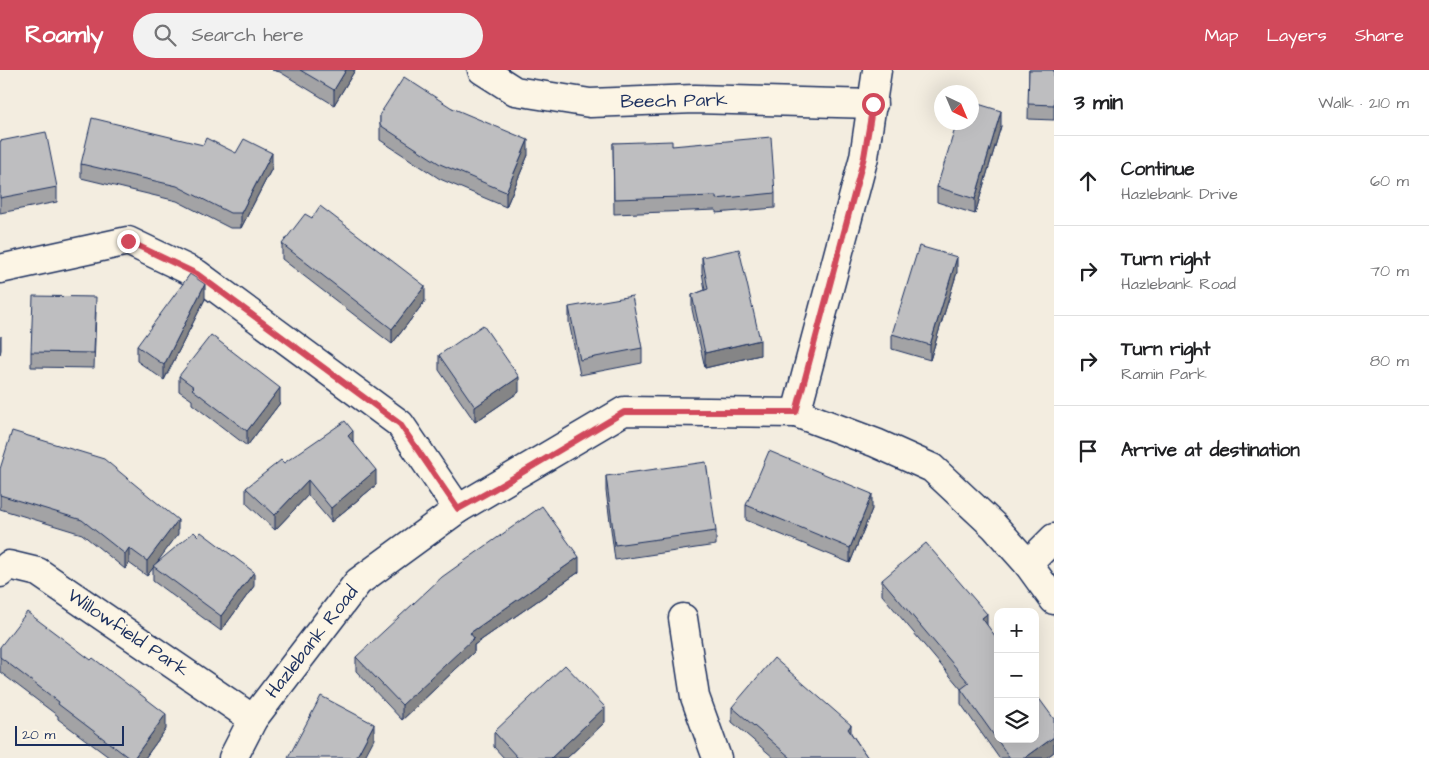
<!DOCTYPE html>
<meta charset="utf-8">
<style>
body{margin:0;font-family:"Architects Daughter",sans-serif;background:#f2f2f2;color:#202124}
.controls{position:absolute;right:15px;bottom:15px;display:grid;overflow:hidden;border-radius:10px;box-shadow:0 5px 20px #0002}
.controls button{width:45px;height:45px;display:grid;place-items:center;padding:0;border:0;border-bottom:1px solid #e0e0e0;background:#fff;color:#202124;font:25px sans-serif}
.compass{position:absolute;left:934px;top:15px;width:45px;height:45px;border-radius:50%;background:#fff;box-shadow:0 5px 20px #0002;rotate:136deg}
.scale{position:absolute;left:15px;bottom:12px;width:109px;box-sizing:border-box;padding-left:5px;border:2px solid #1b2f5e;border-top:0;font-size:14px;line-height:18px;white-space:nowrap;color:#1b2f5e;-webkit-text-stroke:4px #fcf5e5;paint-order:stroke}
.stop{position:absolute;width:15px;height:15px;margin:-11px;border:4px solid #d1495b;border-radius:50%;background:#fff}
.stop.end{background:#d1495b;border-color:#fff;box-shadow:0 1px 5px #0008}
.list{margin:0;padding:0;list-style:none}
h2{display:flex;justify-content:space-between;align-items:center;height:65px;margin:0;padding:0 20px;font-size:21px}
h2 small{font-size:16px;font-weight:400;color:#757577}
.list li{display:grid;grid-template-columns:32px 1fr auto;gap:15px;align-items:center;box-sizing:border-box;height:90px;padding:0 20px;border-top:1px solid #e0e0e0}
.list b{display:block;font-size:19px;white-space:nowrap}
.list p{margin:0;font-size:16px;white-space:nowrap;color:#757577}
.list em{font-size:16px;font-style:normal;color:#757577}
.icon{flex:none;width:28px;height:28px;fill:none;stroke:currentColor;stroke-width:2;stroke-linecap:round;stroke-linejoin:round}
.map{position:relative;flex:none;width:1054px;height:688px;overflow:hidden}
header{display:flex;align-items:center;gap:30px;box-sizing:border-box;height:70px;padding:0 25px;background:#d1495b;color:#fff}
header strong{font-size:24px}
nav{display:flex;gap:28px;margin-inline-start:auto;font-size:18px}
.search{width:350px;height:45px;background:#f2f2f2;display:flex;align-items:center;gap:12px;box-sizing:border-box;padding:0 18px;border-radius:28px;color:#757577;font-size:19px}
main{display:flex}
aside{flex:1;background:#fff}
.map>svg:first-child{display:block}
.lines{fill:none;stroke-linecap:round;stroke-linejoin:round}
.street-casing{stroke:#1b2f5e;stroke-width:31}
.street{stroke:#fcf5e5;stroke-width:28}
.wall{fill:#a3a3a5;stroke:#1b2f5e}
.shaded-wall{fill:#858586;stroke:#1b2f5e}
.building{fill:#bebec0;stroke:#1b2f5e}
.route{stroke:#d1495b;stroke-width:6}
.labels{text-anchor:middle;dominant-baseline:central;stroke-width:4.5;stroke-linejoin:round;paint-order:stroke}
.street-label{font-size:19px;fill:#1b2f5e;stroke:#fcf5e5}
</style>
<header>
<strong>Roamly</strong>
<div class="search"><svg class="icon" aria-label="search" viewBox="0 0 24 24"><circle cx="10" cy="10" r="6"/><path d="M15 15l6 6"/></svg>Search here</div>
<nav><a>Map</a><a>Layers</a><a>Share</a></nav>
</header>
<main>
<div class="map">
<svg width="1054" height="688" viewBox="0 0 1054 688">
<rect width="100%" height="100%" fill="#f3ede0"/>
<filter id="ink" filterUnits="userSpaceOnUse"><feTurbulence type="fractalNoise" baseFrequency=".02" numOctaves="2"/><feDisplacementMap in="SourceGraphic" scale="10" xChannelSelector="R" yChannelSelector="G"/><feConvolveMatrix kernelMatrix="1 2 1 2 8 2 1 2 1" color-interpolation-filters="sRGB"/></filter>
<g filter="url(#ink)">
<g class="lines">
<defs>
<g id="street">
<polyline points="482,0 515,21 590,33 695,29 873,34"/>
<polyline points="0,199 128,171 197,204 400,354 458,439"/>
<polyline points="796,343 864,87 877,0"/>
<polyline points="1028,494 1054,468"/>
<polyline points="0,503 9,495 38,502 253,649"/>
<polyline points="683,548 695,627 717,688"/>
<polyline points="233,688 253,649 358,512 458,439 624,341 796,343 876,373 932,398 994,456 1028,494 1054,530"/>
</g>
</defs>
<!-- street casing -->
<use href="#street" class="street-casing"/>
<!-- street -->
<use href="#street" class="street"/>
</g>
<!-- wall -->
<g class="wall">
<polygon points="272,0 355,0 334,35 280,2"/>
<polygon points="1029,0 1054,0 1054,50 1028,49"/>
<polygon points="452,38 528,85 506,137 440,109 380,70 380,44"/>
<polygon points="1001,56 975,144 937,132 937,117"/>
<polygon points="0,71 57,117 57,132 0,143"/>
<polygon points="613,73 672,76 775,123 775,138 716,143 716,140 614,144"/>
<polygon points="81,94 272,98 241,158 230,158 177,131 81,108"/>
<polygon points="282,174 425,231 392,274 282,189"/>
<polygon points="702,187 760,285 705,298 692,239 692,225 705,220 702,202"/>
<polygon points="957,202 930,290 892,279 892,264"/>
<polygon points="205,229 164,310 137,291 137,276"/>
<polygon points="569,237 642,278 642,293 580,305 569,252"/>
<polygon points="96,242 94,298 31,297 31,282"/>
<polygon points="439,285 519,322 475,352 439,300"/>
<polygon points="179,306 280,333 247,376 192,334 192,330 179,321"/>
<polygon points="353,372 376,415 331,452 308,425 275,460 246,433 246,418 284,393"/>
<polygon points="0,399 178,464 155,494 254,516 221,561 153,511 153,497 147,506 129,493 125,499 82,464 0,439"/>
<polygon points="606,406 716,461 716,475 615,490 606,421"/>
<polygon points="746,435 872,439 850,493 746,450"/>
<polygon points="579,502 474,575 474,582 402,650 356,601 356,587"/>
<polygon points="882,510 987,555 1054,682 1046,688 999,688 961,634 961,619 882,525"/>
<polygon points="0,577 166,659 145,688 110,688 58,649 58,646 0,602"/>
<polygon points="732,637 851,663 868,688 774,688 732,652"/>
<polygon points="605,652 567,688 504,688 494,677 494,662"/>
</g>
<!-- shaded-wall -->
<g class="shaded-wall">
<polygon points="346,0 355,0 334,35 334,20"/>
<polygon points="1001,41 1001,56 975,144 975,129"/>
<polygon points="528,70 528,85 506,137 506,122"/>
<polygon points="272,83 272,98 241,158 241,143"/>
<polygon points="957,187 957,202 930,290 930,275"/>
<polygon points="205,214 205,229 164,310 164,295"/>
<polygon points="425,216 425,231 392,274 392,259"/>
<polygon points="1,266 1,280 0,284 0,269"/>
<polygon points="760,270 760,285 705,298 705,283"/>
<polygon points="519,307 519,322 475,352 475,337"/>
<polygon points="280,318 280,333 247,376 247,361"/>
<polygon points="353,361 353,375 348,366"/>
<polygon points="376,400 376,415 331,452 331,438"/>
<polygon points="308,410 308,425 275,460 275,445"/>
<polygon points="872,424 872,439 850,493 850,478"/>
<polygon points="178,450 178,464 147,506 147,491"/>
<polygon points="129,478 129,493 125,499 125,484"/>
<polygon points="579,487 579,502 474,575 474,582 402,650 402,635 470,563"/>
<polygon points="254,502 254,516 221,561 221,546"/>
<polygon points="987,544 987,559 982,548"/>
<polygon points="605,637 605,652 567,688 551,688"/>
<polygon points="166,644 166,659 145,688 134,688"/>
<polygon points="374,654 374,669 364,688 356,688"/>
<polygon points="851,655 851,670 848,659"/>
<polygon points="1054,667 1054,682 1046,688 1025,688"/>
</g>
<!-- building -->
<g class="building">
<polygon points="300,0 346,0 334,20"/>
<polygon points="1029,0 1054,0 1054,35 1028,34"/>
<polygon points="404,7 452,38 528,70 506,122 440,94 380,55 380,44"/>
<polygon points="972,33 975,33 1001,41 975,129 937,117 957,52 972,52"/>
<polygon points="92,48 203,75 206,68 236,83 244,69 272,83 241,143 230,143 177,116 81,94"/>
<polygon points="46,62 57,117 0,128 0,71"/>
<polygon points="771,67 775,123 716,129 716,126 614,129 613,73 672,71 672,76"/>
<polygon points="320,136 425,216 392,259 282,174 305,144 312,148"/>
<polygon points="919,176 957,187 930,275 892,264"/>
<polygon points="739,179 760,270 705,283 692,225 708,219 702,187"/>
<polygon points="190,204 205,214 164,295 137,276"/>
<polygon points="33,226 96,227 94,283 31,282"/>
<polygon points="632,226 642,278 580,290 569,237"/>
<polygon points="483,255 519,307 475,337 439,285"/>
<polygon points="211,265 280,318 247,361 192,319 194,317 179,306"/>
<polygon points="345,351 353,361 348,366 376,400 331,438 308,410 275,445 246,418 281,390 284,393"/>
<polygon points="12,361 104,389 178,450 147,491 129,478 125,484 82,450 0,425 0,399"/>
<polygon points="769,381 872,424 850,478 746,435"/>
<polygon points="706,392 716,461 615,475 606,406"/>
<polygon points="542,436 579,487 470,563 474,568 402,635 356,587 442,507"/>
<polygon points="194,462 198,466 201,462 254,502 221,546 153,496"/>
<polygon points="926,473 987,544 982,548 998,570 998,669 1035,669 1035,623 1054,649 1054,667 1025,688 1010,688 961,619 969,613 882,510"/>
<polygon points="27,542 91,590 93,588 166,644 134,688 129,688 58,634 59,632 0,587 0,577"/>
<polygon points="774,588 851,655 848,659 868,688 791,688 732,637"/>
<polygon points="565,595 605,637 551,688 518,688 494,662"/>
<polygon points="321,626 374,654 356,688 288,688"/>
</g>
</g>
<g class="lines" filter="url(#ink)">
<!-- route -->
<polyline class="route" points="128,171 197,204 400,354 458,439 496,418 624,342 796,342 864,87 873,34"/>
</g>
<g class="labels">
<!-- street labels -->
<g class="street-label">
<text transform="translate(674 31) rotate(-1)">Beech Park</text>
<text transform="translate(128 563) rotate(34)">Willowfield Park</text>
<text transform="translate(312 572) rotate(-52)">Hazlebank Road</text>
</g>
</g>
</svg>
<div class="controls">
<button>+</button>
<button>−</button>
<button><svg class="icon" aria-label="layers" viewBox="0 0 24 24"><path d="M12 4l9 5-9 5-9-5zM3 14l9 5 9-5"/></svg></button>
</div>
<svg class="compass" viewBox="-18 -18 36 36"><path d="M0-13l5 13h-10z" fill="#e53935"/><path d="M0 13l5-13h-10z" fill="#757577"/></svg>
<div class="scale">20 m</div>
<div class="stop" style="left:873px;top:34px"></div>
<div class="stop end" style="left:128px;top:171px"></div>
</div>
<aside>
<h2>3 min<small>Walk · 210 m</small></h2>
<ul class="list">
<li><svg class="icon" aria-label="ahead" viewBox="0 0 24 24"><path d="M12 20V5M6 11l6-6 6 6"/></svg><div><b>Continue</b><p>Hazlebank Drive</p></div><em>60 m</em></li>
<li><svg class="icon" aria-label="right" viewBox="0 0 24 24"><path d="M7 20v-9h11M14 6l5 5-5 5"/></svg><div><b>Turn right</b><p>Hazlebank Road</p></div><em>70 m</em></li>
<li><svg class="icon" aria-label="right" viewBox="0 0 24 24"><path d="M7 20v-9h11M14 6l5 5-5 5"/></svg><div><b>Turn right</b><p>Ramin Park</p></div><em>80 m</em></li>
<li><svg class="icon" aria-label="arrive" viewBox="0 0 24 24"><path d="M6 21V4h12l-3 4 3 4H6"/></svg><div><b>Arrive at destination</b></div></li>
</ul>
</aside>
</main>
